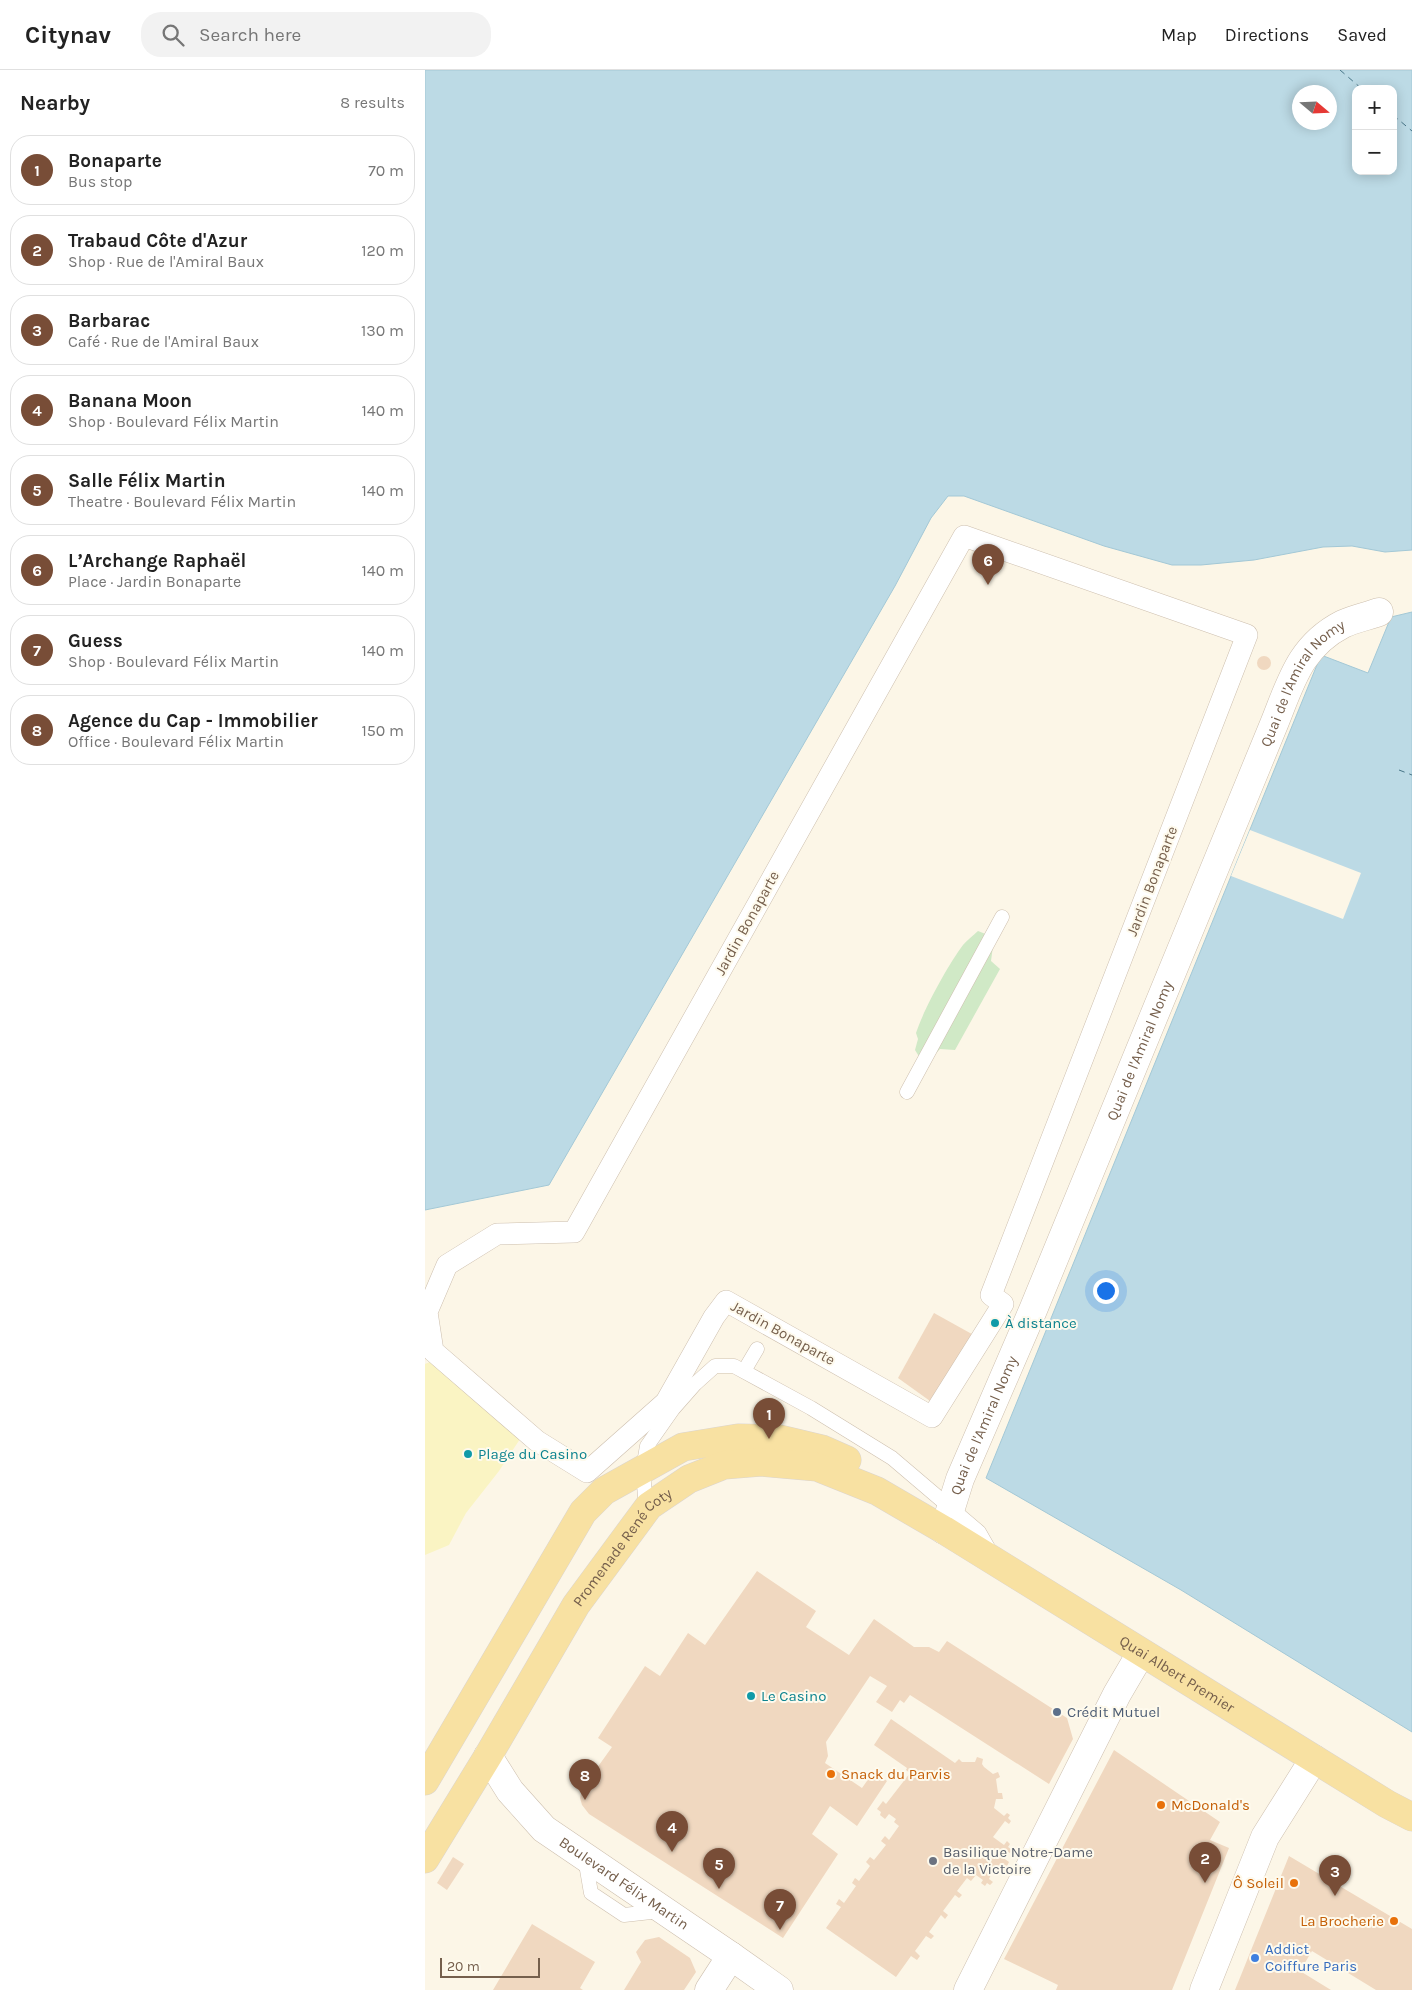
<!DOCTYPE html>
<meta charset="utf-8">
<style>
body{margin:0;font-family:Karla,sans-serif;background:#f2f2f2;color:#222}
.controls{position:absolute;right:15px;top:15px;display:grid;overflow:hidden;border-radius:10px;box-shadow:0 2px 12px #0003}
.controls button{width:45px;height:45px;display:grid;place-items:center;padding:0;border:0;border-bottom:1px solid #e0e0e0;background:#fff;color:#222;font:25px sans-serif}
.compass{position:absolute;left:867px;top:15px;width:45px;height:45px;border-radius:50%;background:#fff;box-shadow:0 2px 12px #0003;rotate:109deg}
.scale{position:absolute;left:15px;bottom:12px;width:100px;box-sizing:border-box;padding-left:5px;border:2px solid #755f4c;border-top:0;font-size:14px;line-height:18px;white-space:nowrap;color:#755f4c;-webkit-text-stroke:4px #fefaed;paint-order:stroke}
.you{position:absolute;left:680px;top:1220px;width:18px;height:18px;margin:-12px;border:4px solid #fff;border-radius:50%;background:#1a73e8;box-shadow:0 0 0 8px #1a73e833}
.badge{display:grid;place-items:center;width:32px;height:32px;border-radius:50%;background:#784d37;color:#fff;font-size:16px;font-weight:700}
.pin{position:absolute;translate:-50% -41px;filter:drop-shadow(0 1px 2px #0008)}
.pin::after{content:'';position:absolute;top:26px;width:18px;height:15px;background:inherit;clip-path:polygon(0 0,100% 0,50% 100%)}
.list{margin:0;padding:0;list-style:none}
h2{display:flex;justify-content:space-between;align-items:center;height:65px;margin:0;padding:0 20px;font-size:21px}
h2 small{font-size:16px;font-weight:400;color:#767676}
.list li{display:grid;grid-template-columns:32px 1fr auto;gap:15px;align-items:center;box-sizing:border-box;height:70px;margin:0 10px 10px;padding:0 10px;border:1px solid #e0e0e0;border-radius:20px}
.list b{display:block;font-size:19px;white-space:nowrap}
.list p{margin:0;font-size:16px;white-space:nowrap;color:#767676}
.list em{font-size:16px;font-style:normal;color:#767676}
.icon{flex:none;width:28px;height:28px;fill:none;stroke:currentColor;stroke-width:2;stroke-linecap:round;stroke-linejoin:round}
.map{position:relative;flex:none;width:987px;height:1920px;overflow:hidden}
header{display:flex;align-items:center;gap:30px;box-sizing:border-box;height:70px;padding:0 25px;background:#fff;border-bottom:1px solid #e0e0e0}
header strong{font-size:24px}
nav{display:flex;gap:28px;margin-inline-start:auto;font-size:18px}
.search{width:350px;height:45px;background:#f2f2f2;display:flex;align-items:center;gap:12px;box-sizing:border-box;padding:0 18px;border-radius:20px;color:#767676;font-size:19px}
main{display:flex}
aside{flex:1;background:#fff}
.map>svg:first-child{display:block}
.green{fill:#d0e9c6}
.sand{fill:#faf4c3}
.water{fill:#bcdae5;stroke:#a3c8d6;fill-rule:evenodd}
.pier{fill:#fcf6e7}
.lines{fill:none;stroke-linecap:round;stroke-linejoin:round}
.ferry{stroke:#477587;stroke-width:1;stroke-dasharray:6 5;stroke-linecap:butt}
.building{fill:#f0d8c0}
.service-casing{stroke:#cdbfae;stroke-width:15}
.pedestrian-casing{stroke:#cdbfae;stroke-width:22}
.minor-casing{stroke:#cdbfae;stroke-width:29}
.primary-casing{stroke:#dbd5d0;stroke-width:29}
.service{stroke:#fff;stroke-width:14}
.pedestrian{stroke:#fff;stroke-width:21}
.minor{stroke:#fff;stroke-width:28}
.primary{stroke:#f8e1a2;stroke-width:28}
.culture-dot{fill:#0f9aa8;stroke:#fefaed;stroke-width:2}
.service-dot{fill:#5c6f8a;stroke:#fefaed;stroke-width:2}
.food-dot{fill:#e8710a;stroke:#fefaed;stroke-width:2}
.worship-dot{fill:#6b7280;stroke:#fefaed;stroke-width:2}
.shop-dot{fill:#3f7fe0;stroke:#fefaed;stroke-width:2}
.labels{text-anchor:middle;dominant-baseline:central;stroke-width:4;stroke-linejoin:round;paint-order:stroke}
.street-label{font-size:15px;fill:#755f4c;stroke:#fefaed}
.culture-label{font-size:15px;fill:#0d838f;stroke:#fefaed;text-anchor:start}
.service-label{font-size:15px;fill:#4e5e75;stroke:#fefaed;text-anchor:start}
.food-label{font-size:15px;fill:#c56008;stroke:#fefaed;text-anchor:start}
.worship-label{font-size:15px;fill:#5b616d;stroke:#fefaed;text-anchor:start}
.shop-label{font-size:15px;fill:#366cbe;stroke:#fefaed;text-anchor:start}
</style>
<header>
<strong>Citynav</strong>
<div class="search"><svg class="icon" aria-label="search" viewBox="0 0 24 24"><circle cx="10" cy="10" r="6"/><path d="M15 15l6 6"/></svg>Search here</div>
<nav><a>Map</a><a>Directions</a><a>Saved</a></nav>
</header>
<main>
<aside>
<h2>Nearby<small>8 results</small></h2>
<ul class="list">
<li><span class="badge">1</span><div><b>Bonaparte</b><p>Bus stop</p></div><em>70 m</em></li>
<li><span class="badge">2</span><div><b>Trabaud Côte d'Azur</b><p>Shop · Rue de l'Amiral Baux</p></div><em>120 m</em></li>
<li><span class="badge">3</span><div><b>Barbarac</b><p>Café · Rue de l'Amiral Baux</p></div><em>130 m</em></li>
<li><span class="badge">4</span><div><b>Banana Moon</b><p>Shop · Boulevard Félix Martin</p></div><em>140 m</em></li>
<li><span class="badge">5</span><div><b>Salle Félix Martin</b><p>Theatre · Boulevard Félix Martin</p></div><em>140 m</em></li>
<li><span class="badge">6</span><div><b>L’Archange Raphaël</b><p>Place · Jardin Bonaparte</p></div><em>140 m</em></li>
<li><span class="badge">7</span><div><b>Guess</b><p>Shop · Boulevard Félix Martin</p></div><em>140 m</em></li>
<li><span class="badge">8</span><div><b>Agence du Cap - Immobilier</b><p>Office · Boulevard Félix Martin</p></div><em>150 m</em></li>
</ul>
</aside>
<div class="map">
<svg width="987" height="1920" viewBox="0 0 987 1920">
<rect width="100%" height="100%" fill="#fcf6e7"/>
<!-- green -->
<path class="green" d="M553,861l10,4 5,11 -2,15 9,8 -45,81 -15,-1 -11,11 -9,-2 -5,-8 3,-11 -2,-6c8,-24 32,-68 47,-88 4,-5 10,-9 15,-14z"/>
<!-- sand -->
<polygon class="sand" points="5,1292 97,1366 74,1401 41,1443 24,1475 0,1485 0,1294"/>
<!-- water -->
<g class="water">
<path d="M0,0h987v480l-27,2 -33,-6 -29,1 -69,13 -53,5h-29l-68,-19 -140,-50h-16l-17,22 -36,68 -346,599 -124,25zM931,19h37v82h-37zM874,22h30v30h-30z"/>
<polygon points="987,542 987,1662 756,1520 561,1408 896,585 943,603 966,547"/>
</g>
<!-- pier -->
<polygon class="pier" points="825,760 936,803 918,849 806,806"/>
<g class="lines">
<!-- ferry -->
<g class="ferry">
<polyline points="915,0 937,19"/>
<polyline points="968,45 987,61"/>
<polyline points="974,700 987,705"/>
</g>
</g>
<!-- building -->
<g class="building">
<circle cx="839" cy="593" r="7"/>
<polygon points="509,1243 554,1268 512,1336 473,1308"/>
<polygon points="332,1501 391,1541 381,1557 424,1585 449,1549 489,1577 504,1577 514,1582 522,1571 642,1648 648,1669 624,1714 485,1625 479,1633 475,1630 467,1642 451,1632 462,1616 445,1606 401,1672 403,1686 400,1693 437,1718 449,1701 462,1711 432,1756 405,1736 387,1764 413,1784 358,1868 164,1744 157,1735 155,1728 157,1719 187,1677 173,1668 220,1596 235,1606 263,1563 280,1575"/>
<polygon points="466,1649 530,1693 534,1689 537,1692 550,1692 552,1687 558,1689 557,1694 559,1697 568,1704 573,1702 575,1707 571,1709 573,1723 577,1723 578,1729 571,1729 569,1738 579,1746 582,1743 585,1745 583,1748 586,1751 584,1754 580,1751 568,1767 579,1775 582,1771 585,1774 583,1777 587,1780 585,1783 581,1781 577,1787 584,1792 578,1804 569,1798 564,1809 568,1812 565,1815 562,1813 560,1816 556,1813 558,1810 551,1805 546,1811 542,1808 532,1821 537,1825 534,1828 530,1825 518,1841 523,1845 520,1849 516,1845 504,1862 509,1866 506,1869 501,1866 490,1881 495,1886 492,1890 486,1886 471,1907 401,1858 416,1837 411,1834 414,1829 419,1833 431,1816 427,1813 430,1808 434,1811 445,1796 441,1792 445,1787 449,1790 461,1775 456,1771 460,1766 464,1770 474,1756 469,1752 471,1749 464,1744 460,1749 455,1745 456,1742 452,1739 458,1731 461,1734 485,1703 481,1700 482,1698 449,1675"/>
<polygon points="689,1680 795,1752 785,1770 804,1778 747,1920 631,1920 633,1915 579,1889"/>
<polygon points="864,1786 987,1859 987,1920 951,1920 887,1881 875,1901 906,1920 810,1920"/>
<polygon points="28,1787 39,1794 22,1820 12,1813"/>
<polygon points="107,1854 170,1892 155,1918 158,1920 68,1920"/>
<polygon points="234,1867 265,1888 271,1902 259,1920 199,1920 216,1892 211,1882 220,1870"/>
</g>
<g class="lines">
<defs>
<g id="service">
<polyline points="482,1022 577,847"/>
<polyline points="319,1301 332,1279"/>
<polyline points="224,1436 220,1428 218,1399 222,1376 248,1339 270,1314 290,1296 309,1296 386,1338 467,1388 554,1462 566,1483"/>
<polyline points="160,1788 166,1823 199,1845 235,1841"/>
</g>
<polygon id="pedestrian" points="539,466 822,565 566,1225 578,1234 507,1347 301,1231 289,1247 241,1332 162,1402 112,1371 8,1281 2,1242 22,1195 72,1164 149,1162"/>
<g id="minor">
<path id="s1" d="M519,1460l16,-51 73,-169 241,-586c17,-42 26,-78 69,-100 11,-5 25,-8 36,-12"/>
<path id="s2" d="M63,1686l22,35 34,38 187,127 48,34"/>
<polyline points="284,1920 306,1886"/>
<polyline points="543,1920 692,1624 716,1583"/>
<polyline points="779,1920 840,1767 889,1689"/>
</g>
<g id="primary">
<polyline points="0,1711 158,1442 179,1421 258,1377 313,1368 355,1369 397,1379 422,1390"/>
<path id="s3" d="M0,1789l63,-103 88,-151 73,-99 40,-27 35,-14 37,-3 56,5 60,24 67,39 443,274 25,13"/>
</g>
</defs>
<!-- service casing -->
<use href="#service" class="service-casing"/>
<!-- pedestrian casing -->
<use href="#pedestrian" class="pedestrian-casing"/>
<!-- minor casing -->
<use href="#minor" class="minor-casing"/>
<!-- primary casing -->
<use href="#primary" class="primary-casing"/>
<!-- service -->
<use href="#service" class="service"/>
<!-- pedestrian -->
<use href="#pedestrian" class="pedestrian"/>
<!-- minor -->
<use href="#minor" class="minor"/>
<!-- primary -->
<use href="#primary" class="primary"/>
</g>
<!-- markers -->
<g class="culture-dot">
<circle cx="570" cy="1253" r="5"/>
<circle cx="43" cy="1384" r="5"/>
<circle cx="326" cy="1626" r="5"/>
</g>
<circle class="service-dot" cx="632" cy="1642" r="5"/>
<g class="food-dot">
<circle cx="406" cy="1704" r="5"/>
<circle cx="736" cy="1735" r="5"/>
<circle cx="869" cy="1813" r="5"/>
<circle cx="969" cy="1851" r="5"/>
</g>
<circle class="worship-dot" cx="508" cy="1791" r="5"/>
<circle class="shop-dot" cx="830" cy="1888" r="5"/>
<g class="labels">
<!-- street labels -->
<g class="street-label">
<text stroke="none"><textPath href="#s1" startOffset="922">Quai de l'Amiral Nomy</textPath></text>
<text transform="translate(727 811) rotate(-69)">Jardin Bonaparte</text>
<text transform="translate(322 853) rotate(-61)">Jardin Bonaparte</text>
<text stroke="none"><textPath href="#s1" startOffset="518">Quai de l'Amiral Nomy</textPath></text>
<text transform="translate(358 1263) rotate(29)">Jardin Bonaparte</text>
<text stroke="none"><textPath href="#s1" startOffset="112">Quai de l'Amiral Nomy</textPath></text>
<text stroke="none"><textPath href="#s3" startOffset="370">Promenade René Coty</textPath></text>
<text stroke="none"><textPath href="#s3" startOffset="1014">Quai Albert Premier</textPath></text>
<text stroke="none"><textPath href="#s2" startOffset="189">Boulevard Félix Martin</textPath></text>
</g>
<!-- culture labels -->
<g class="culture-label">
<text x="580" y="1253">À distance</text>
<text x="53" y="1384">Plage du Casino</text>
<text x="336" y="1626">Le Casino</text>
</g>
<!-- service labels -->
<g class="service-label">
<text x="642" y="1642">Crédit Mutuel</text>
</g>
<!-- food labels -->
<g class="food-label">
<text x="416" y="1704">Snack du Parvis</text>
<text x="746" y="1735">McDonald's</text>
<text x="859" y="1813" text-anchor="end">Ô Soleil</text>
<text x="959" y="1851" text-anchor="end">La Brocherie</text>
</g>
<!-- worship labels -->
<g class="worship-label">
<text x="518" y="1782">Basilique Notre-Dame<tspan x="518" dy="17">de la Victoire</tspan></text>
</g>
<!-- shop labels -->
<g class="shop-label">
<text x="840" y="1879">Addict<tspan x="840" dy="17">Coiffure Paris</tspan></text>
</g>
</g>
</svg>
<div class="controls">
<button>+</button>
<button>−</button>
</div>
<svg class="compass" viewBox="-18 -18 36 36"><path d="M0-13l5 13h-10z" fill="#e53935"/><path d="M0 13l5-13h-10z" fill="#767676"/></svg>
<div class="scale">20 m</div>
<div class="you"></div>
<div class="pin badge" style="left:344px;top:1369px">1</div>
<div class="pin badge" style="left:780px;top:1813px">2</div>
<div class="pin badge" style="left:910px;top:1826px">3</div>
<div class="pin badge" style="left:247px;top:1782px">4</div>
<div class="pin badge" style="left:294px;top:1819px">5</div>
<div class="pin badge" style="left:563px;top:515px">6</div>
<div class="pin badge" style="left:355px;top:1860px">7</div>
<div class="pin badge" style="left:160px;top:1730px">8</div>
</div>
</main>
